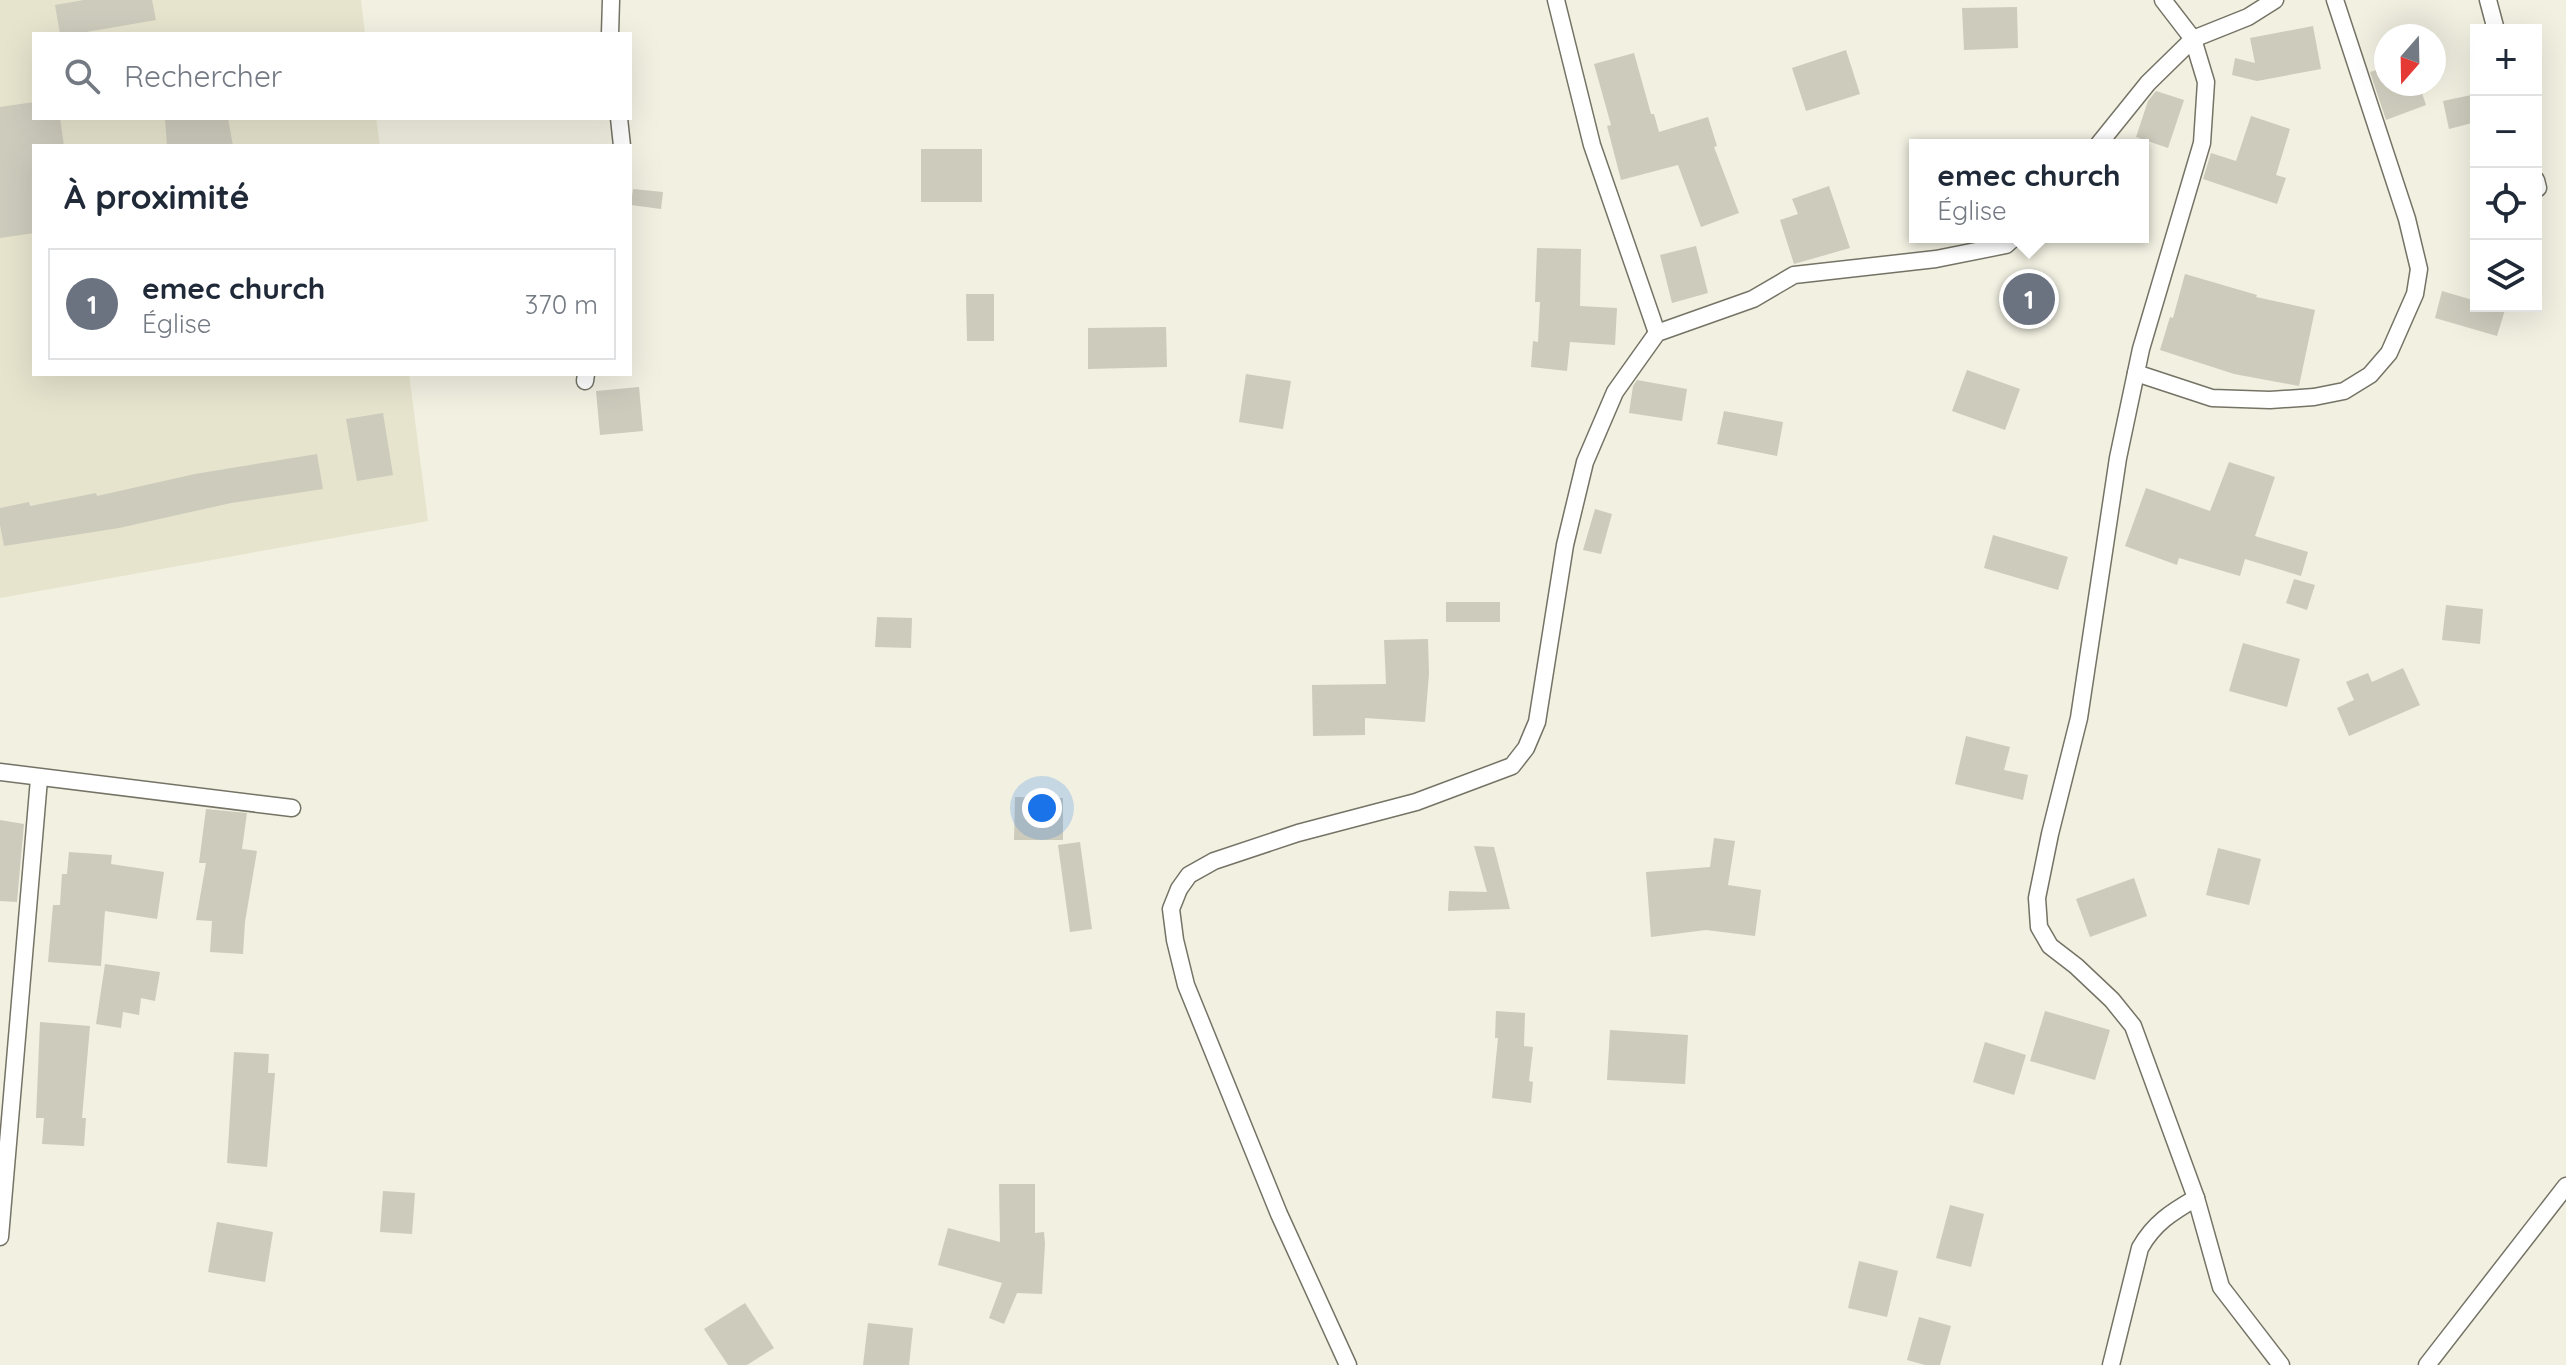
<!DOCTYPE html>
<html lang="fr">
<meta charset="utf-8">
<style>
body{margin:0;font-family:Quicksand,sans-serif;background:#f6f6f7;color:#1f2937}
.controls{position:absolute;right:24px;top:24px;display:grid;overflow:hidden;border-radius:0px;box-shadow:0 8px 32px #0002}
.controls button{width:72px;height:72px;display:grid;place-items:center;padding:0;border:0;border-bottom:2px solid #e0e1e3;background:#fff;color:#1f2937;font:40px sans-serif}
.compass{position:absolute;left:2374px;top:24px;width:72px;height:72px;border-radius:50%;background:#fff;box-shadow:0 8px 32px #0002;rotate:200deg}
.you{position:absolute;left:1042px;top:808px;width:28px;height:28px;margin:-20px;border:6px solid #fff;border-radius:50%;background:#1a73e8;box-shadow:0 0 0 12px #1a73e833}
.badge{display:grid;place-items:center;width:52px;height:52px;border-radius:50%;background:#065dab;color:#fff;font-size:26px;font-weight:700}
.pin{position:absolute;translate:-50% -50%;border:4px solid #fff;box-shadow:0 2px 8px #0006}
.popup{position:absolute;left:1909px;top:139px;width:240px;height:104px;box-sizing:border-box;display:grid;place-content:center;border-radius:0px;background:#fff;filter:drop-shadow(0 2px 6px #0005);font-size:26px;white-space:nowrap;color:#747a83}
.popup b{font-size:30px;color:#1f2937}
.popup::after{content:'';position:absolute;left:50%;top:100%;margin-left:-16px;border:16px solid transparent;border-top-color:#fff}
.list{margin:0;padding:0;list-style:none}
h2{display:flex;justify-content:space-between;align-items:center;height:104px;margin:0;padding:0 32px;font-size:34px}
h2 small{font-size:26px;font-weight:400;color:#747a83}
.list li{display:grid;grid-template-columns:52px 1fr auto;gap:24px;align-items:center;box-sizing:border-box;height:112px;margin:0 16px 16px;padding:0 16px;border:2px solid #e0e1e3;border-radius:0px}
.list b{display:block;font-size:30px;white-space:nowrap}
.list p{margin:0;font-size:26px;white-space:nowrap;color:#747a83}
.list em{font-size:26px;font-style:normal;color:#747a83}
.icon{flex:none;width:44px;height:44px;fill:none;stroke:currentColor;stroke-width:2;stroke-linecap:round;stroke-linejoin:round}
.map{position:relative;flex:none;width:2566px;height:1365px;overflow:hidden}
.search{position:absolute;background:#fff;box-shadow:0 8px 32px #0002;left:32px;top:32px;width:600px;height:88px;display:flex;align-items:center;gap:20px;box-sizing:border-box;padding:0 28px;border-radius:0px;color:#747a83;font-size:30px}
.panel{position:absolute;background:#fff;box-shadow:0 8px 32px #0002;left:32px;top:144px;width:600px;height:232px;border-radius:0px}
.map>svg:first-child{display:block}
.built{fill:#e6e4cd}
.building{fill:#cccbbc}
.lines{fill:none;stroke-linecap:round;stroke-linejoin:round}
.street-casing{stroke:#747365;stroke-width:19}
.street{stroke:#fff;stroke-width:16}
</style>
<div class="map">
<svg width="2566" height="1365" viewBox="0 0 2566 1365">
<rect width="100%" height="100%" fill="#f1f0e1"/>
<!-- built -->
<polygon class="built" points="0,0 361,0 365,34 34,34 34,118 376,118 380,146 34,146 34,374 409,374 428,521 0,598"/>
<!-- building -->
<g class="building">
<polygon points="84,0 152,0 156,20 75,34 60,34 55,5"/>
<polygon points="2017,7 2018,48 1964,50 1962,8"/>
<polygon points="2313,26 2321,69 2257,81 2232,75 2235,58 2255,63 2250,38"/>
<polygon points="1846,50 1860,94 1806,111 1792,68"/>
<polygon points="1634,53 1651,114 1654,114 1659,132 1708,117 1717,146 1714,147 1739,213 1701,227 1678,165 1621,180 1607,126 1611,125 1594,64"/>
<polygon points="2386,67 2386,84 2419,84 2426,105 2386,120 2370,72"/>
<polygon points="2156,91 2184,100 2168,148 2136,137 2148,101"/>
<polygon points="2476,94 2476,122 2449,129 2443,101"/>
<polygon points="34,102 34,118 60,118 64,146 34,146 34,233 0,238 0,107"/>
<polygon points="2251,116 2290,129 2276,175 2286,178 2277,204 2203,179 2211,153 2236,161"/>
<polygon points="165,118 228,118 233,146 167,146"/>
<rect x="921" y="149" width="61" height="53"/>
<polygon points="1829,186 1850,248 1794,264 1780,220 1798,214 1792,199"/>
<polygon points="633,189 663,192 661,209 631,205"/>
<polygon points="1696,246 1708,293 1672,303 1660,255"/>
<polygon points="1537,248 1581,249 1580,306 1617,308 1615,345 1570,342 1567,371 1531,367 1533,341 1538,342 1540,302 1535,302"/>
<polygon points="2035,271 2056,308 2024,326 2002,289"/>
<polygon points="2185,274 2257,295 2256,297 2315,310 2299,386 2234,374 2160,350 2170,317 2173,318"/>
<polygon points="2442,291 2476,301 2476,306 2492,306 2505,310 2497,336 2435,318"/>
<polygon points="966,294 994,294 994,341 967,341"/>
<polygon points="1166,327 1167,367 1088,369 1088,328"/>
<polygon points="1967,370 2020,389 2005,430 1952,411"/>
<polygon points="1246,374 1291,381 1283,429 1239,422"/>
<polygon points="1637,380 1687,389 1682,421 1629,413 1633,386"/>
<polygon points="639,387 643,431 600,435 596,391"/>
<polygon points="1724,411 1783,422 1777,456 1717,444"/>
<polygon points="383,413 393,475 357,481 346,419"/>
<polygon points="317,454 323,489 231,503 119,528 4,546 0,525 0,508 29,502 30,506 96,493 97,496 195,474"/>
<polygon points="2229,462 2275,477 2255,536 2308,552 2301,576 2245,559 2240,576 2179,558 2177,565 2125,546 2146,488 2210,511"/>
<polygon points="1595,509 1612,514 1601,554 1583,550"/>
<polygon points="1993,535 2068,557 2058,590 1984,568"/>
<polygon points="2294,579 2315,585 2307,610 2286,603"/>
<rect x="1446" y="602" width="54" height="20"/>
<polygon points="2446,605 2483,609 2480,644 2442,640"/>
<polygon points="877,617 912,618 911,648 875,647"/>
<polygon points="1428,639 1429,674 1425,722 1365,718 1365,735 1313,736 1312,685 1386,684 1384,640"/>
<polygon points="2243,643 2300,659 2287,707 2229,691"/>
<polygon points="2403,668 2420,705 2349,736 2337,708 2354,700 2346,682 2368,673 2372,682"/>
<polygon points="1966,736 2010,747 2004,770 2028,775 2023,800 1955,784"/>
<polygon points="1015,797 1063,798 1063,840 1014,840"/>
<polygon points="206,809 247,813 242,849 257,851 245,922 243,954 210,952 212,921 196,920 206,863 199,863"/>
<polygon points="0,820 24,824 17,902 0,901"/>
<polygon points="1714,838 1735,841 1728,885 1761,890 1755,936 1706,930 1651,937 1646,872 1710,867"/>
<polygon points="1080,842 1092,929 1070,932 1058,845"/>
<polygon points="1474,846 1494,847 1510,909 1448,911 1449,891 1487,892"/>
<polygon points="2218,848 2261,859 2249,905 2206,895"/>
<polygon points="69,852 112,855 111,864 164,872 157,919 105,911 101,966 48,962 53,905 60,905 62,874 67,874"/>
<polygon points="2134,878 2147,916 2090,937 2076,899"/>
<polygon points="105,964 160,972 155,1001 141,998 139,1015 123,1012 121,1028 96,1024"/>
<polygon points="1496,1011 1525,1013 1524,1046 1533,1047 1529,1081 1533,1082 1531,1103 1492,1098 1498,1038 1495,1038"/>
<polygon points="2045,1011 2110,1030 2095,1080 2030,1061"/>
<polygon points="40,1022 90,1026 82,1118 86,1118 84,1146 42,1144 44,1118 36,1118"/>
<polygon points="1610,1030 1688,1035 1685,1084 1607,1080"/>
<polygon points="1985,1042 2026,1055 2014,1095 1973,1082"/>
<polygon points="234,1052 269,1054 268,1073 275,1073 267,1167 227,1163"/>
<polygon points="999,1184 1035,1184 1035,1233 1044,1232 1045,1244 1042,1294 1017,1293 1004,1324 989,1318 1002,1283 938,1265 948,1228 1000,1242"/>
<polygon points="383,1191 415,1193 412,1234 380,1232"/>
<polygon points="1950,1205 1984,1214 1971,1267 1936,1258"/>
<polygon points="217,1222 273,1232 265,1282 208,1272"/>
<polygon points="1859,1261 1898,1271 1887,1317 1848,1308"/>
<polygon points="745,1303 774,1348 747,1365 728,1365 704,1329"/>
<polygon points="1919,1317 1951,1326 1940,1365 1925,1365 1907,1360"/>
<polygon points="868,1323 913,1328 909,1365 863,1365"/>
</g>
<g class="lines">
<defs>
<g id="street">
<polyline points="1556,0 1592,145 1657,333"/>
<polyline points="2163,0 2193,39 2206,82 2202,143 2141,349 2118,458 2079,718 2050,834 2037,898 2039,927 2050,946 2076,966 2112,1000 2133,1026 2196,1198 2221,1287 2281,1365"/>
<polyline points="2488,0 2496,30"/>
<polyline points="610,34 611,0"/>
<polyline points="619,118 622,146"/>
<polyline points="2098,145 2148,83 2193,39 2248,17 2275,0"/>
<polyline points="2536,180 2538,188"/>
<polyline points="2136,373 2212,398 2270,400 2314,397 2344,391 2370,375 2389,353 2415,294 2419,269 2407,219 2335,0"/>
<polyline points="585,381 586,374"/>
<polyline points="0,772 292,808"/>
<polyline points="0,1237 39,779"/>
<polyline points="1348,1365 1279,1214 1186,985 1175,940 1171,909 1179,889 1189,875 1214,861 1298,833 1416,802 1512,766 1526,748 1537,722 1565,545 1585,462 1615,392 1657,333 1753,299 1794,275 1936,259 2006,245 2015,237"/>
<path d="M2111,1365l29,-117c14,-25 32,-36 56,-50"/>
<polyline points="2427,1365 2566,1186"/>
</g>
</defs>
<!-- street casing -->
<use href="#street" class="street-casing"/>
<!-- street -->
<use href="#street" class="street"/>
</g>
</svg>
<div class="controls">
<button>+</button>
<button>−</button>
<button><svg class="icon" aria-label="locate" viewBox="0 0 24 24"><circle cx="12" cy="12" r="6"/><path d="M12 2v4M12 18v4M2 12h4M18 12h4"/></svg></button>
<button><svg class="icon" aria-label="layers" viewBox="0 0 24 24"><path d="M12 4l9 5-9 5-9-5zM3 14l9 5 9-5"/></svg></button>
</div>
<svg class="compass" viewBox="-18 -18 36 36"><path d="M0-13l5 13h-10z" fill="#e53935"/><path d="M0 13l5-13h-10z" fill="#747a83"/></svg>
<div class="you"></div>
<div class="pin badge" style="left:2029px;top:299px;background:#6b7280">1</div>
<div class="popup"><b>emec church</b>Église</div>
<div class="search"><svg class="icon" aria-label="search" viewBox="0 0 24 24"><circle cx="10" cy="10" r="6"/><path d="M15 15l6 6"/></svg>Rechercher</div>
<section class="panel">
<h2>À proximité<small></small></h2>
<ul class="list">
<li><span class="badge" style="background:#6b7280">1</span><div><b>emec church</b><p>Église</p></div><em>370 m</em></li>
</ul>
</section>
</div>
